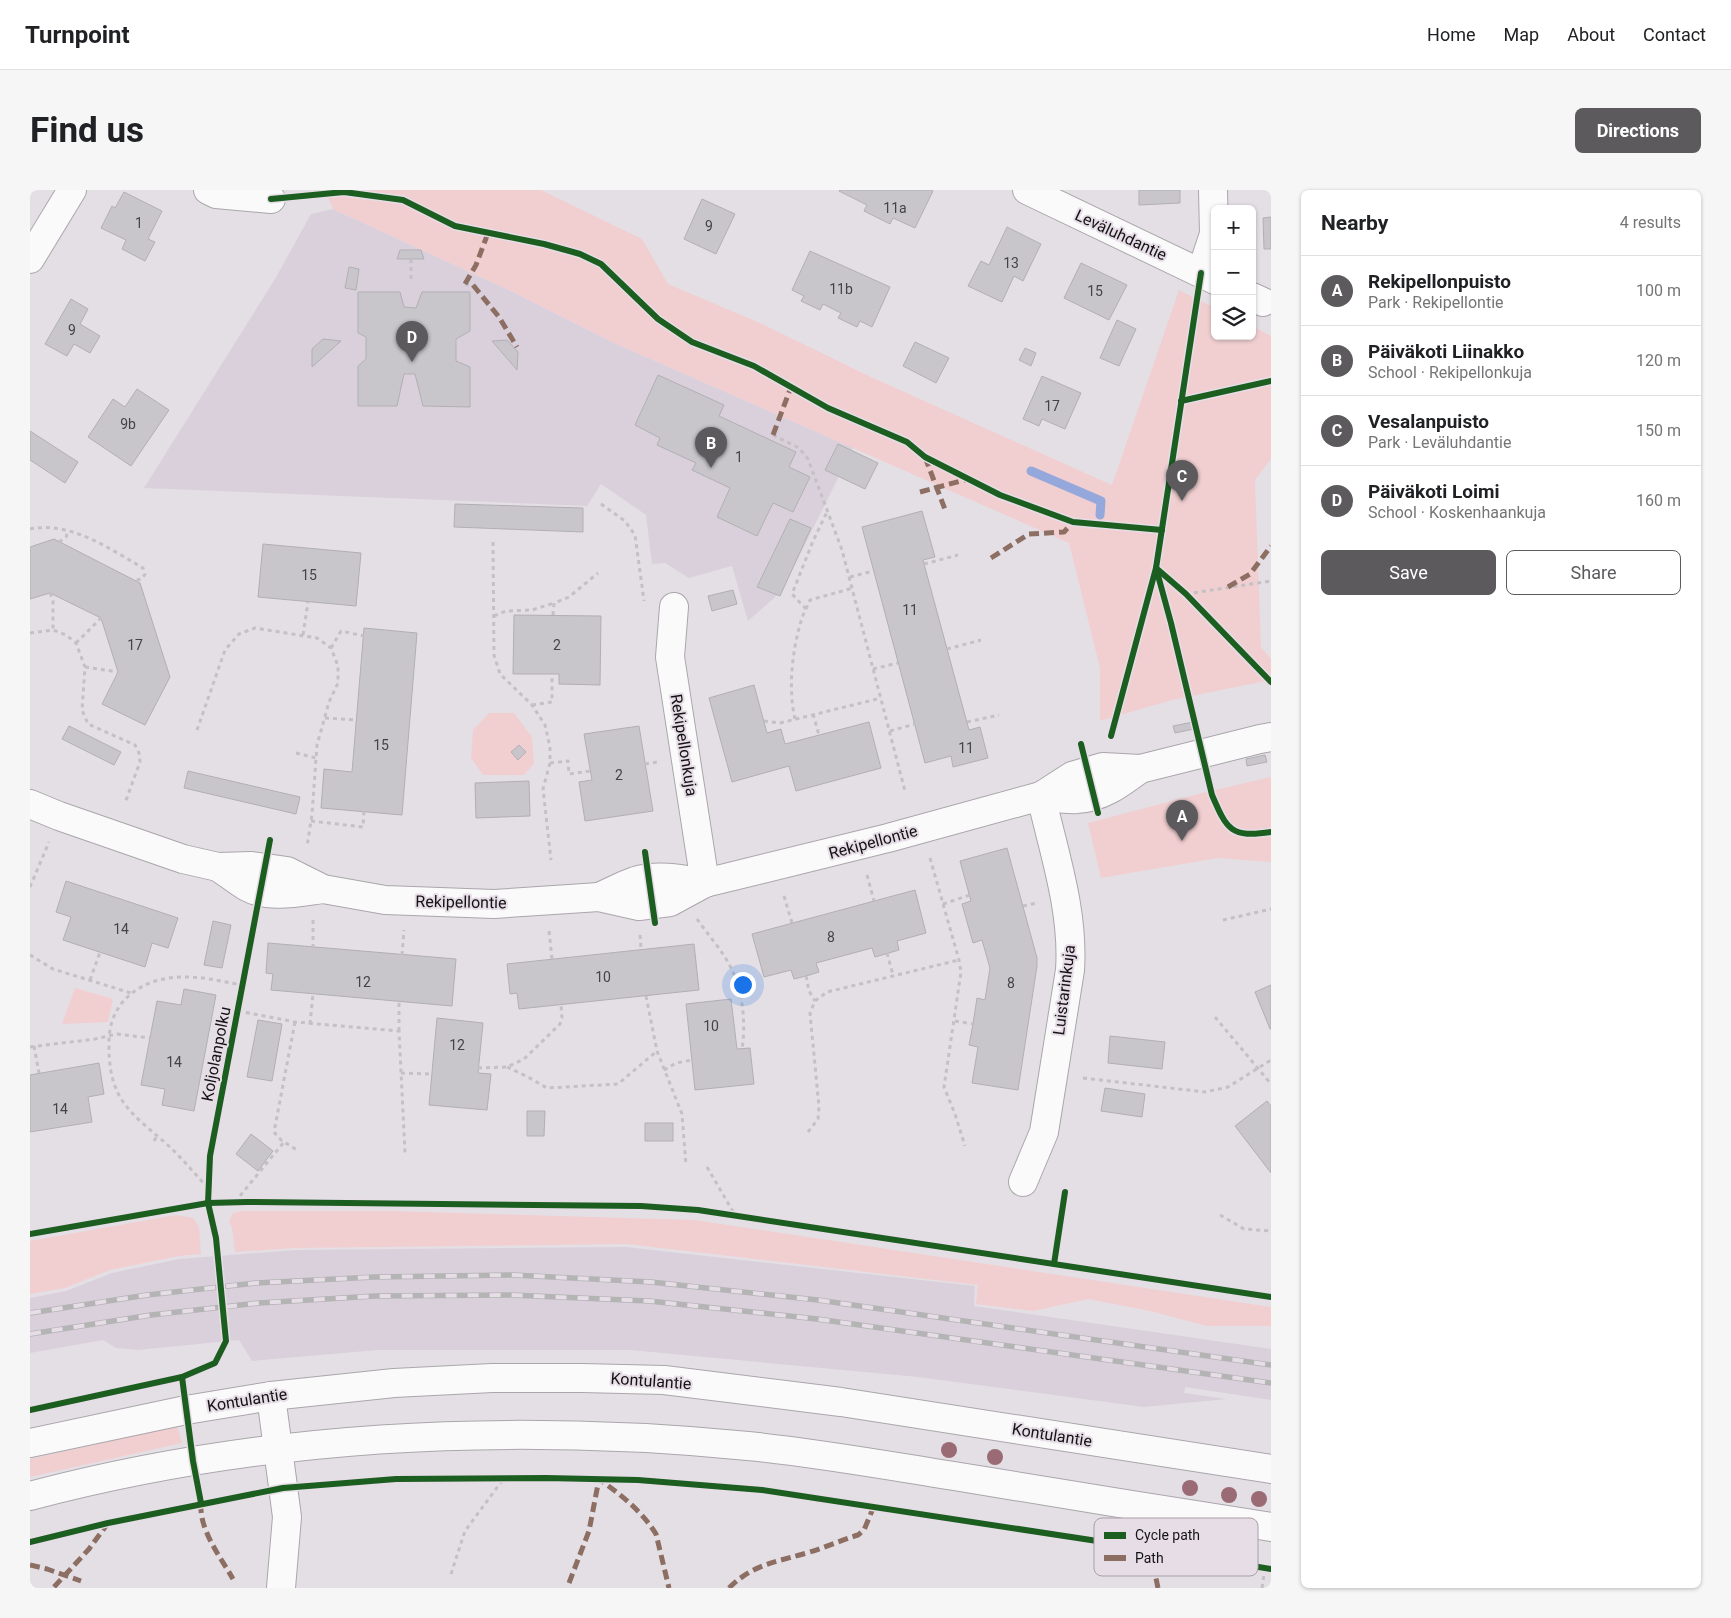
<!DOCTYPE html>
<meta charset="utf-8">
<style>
body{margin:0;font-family:Roboto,sans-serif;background:#f6f6f6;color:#202124}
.controls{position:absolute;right:15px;top:15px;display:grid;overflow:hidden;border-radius:8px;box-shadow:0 1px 4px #0004}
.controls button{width:45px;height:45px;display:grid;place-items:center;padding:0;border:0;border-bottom:1px solid #e0e0e0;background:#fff;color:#202124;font:25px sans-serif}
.you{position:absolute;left:712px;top:794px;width:18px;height:18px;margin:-12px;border:4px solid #fff;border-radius:50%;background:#1a73e8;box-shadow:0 0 0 8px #1a73e833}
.badge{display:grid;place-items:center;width:32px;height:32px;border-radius:50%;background:#5d5a5e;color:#fff;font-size:16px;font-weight:700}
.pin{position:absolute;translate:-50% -41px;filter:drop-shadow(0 1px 2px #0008)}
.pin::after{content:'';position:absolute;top:26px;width:18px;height:15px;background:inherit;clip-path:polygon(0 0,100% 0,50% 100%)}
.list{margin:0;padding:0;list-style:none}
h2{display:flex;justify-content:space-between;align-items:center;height:65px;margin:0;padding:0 20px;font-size:21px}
h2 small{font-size:16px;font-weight:400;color:#757577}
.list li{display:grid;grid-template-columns:32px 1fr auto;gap:15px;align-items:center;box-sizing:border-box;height:70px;padding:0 20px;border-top:1px solid #e0e0e0}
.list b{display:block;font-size:19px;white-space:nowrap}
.list p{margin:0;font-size:16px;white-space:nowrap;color:#757577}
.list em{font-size:16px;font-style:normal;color:#757577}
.actions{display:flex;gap:10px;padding:15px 20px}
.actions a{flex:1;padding:11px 0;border:1px solid #5d5a5e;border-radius:8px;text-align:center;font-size:18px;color:#5d5a5e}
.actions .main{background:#5d5a5e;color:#fff}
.icon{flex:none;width:28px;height:28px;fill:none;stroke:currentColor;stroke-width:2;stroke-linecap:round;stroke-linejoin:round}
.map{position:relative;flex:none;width:1241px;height:1398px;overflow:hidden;border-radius:8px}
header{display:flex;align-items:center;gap:30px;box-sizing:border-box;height:70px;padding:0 25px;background:#fff;border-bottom:1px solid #e0e0e0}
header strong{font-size:24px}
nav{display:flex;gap:28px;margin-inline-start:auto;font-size:18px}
.intro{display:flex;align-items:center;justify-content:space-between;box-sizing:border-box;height:120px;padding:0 30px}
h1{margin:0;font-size:35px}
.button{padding:12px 22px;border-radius:8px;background:#5d5a5e;color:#fff;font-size:18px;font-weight:700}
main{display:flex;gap:30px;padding:0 30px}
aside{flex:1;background:#fff;border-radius:8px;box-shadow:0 1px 4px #0004}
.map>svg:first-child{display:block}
.built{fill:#dad0db}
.green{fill:#f1cfd1}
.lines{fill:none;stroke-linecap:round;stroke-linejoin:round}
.stream{stroke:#94a8dc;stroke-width:9}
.building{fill:#c9c6cb;stroke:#b1afb4}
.minor-casing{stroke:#aaa6ab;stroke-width:30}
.major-casing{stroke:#aaa6ab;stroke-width:30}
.path{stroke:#c3c1c3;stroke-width:3;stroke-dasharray:4 4;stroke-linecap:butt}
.minor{stroke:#fbfafb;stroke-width:28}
.major{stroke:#fbfafb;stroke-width:28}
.rail-casing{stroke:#b4b4b5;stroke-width:5.5}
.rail{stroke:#e6dde7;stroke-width:4;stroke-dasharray:11;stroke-linecap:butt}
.quiet{stroke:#8d6e63;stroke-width:5;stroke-dasharray:10 5;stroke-linecap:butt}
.cycleway-casing{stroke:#e6dde7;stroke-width:9}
.cycleway{stroke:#1b5e20;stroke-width:6}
.tree{fill:#9a6b74}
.labels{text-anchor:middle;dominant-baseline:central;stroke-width:4;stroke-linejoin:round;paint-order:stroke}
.number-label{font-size:14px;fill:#454246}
.street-label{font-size:16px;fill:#151215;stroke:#e6dde7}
.key{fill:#e6dde7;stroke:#a7a0a8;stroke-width:1}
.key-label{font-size:14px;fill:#151215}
</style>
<header>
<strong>Turnpoint</strong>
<nav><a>Home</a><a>Map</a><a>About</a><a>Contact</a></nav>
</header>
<div class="intro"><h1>Find us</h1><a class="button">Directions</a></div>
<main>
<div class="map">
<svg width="1241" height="1398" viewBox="0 0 1241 1398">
<rect width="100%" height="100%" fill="#e4dfe5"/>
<!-- built -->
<g class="built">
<polygon points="303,19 483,102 582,152 823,258 752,401 718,431 702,376 659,388 635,373 622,374 616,325 571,294 557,316 114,298 245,89 281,24"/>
<polygon points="596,1057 945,1096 944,1116 1241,1159 1241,1210 1155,1197 1154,1203 1197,1209 1114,1217 888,1187 600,1160 348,1160 222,1171 209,1150 108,1160 86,1158 73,1150 0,1163 0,1108 36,1101 82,1083 149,1069 266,1060"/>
</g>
<!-- green -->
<g class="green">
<polygon points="295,0 511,0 612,49 638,94 730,133 841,187 1082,295 1149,100 1185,118 1185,146 1222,146 1222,136 1241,146 1241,269 1225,290 1231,457 1241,469 1241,490 1142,510 1070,531 1070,478 1039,353 582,152 483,102 303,19"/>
<polygon points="459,523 484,523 502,547 504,574 494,585 453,585 441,568 443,540"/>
<polygon points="1241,587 1241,672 1188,668 1071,688 1058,633 1172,603"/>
<polygon points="45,798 83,809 78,832 32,834"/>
<polygon points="212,1021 358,1021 665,1030 1241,1117 1241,1136 1177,1136 1120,1121 1058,1109 1003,1121 946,1114 948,1095 597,1054 266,1058 205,1062 202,1038 199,1032 203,1023"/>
<polygon points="146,1025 163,1028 169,1037 171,1064 149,1066 80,1080 35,1098 0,1104 0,1051"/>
<polygon points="147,1236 152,1253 0,1287 0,1269"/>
</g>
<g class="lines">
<!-- stream -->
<polyline class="stream" points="1001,281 1071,311 1070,325"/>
</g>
<!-- building -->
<g class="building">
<polygon points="810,0 901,0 903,1 885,38 863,28 860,34 834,21 837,15 809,1"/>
<polygon points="1109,0 1150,0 1150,13 1109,15"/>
<polygon points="94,2 132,21 118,49 125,52 115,71 92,59 96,50 71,38 82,16 85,18"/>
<polygon points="672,9 705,24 686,64 654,49"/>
<polygon points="1241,27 1241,59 1234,59 1233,28"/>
<polygon points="977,37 1011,54 993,91 984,86 972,112 938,96 951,71 959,75"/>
<polygon points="370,60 391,60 394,69 367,69"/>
<polygon points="780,61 860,97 842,137 830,131 827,137 808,128 811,123 793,114 790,120 771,111 774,106 762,100"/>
<polygon points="1051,73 1097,95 1079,130 1034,108"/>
<polygon points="319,77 329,79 326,100 315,98"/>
<polygon points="328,102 370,102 374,117 386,118 392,102 440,102 440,141 426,149 426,171 440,177 440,217 393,216 385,184 374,184 367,216 328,216 328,176 336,169 336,147 328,143"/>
<polygon points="41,109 58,119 50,134 70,146 60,163 44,154 37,166 15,154"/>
<polygon points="1087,130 1106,139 1089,176 1070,168"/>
<polygon points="293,149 311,151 282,177 282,159"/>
<polygon points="477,150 488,162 487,180 462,151"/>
<polygon points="885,152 919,168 906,193 873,176"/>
<polygon points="995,158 1006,163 1001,176 989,170"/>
<polygon points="628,185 694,215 689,226 766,262 759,277 780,287 763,322 743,313 727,346 687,327 700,298 662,280 666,273 627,255 630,248 605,235"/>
<polygon points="1012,186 1051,203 1035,239 1012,229 1009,236 993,229"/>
<polygon points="107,199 139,220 101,276 58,247 83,209 95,217"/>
<polygon points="0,241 48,272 35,293 0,270"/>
<polygon points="808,254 848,273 835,299 795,280"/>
<polygon points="425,314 553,318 553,342 424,337"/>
<polygon points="892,321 905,367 893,370 894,374 939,540 950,537 958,568 923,577 921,566 895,573 832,337"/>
<polygon points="760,329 781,338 750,406 727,397"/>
<polygon points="24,349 110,393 140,487 115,535 72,514 88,482 71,428 20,403 0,409 0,357"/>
<polygon points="233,354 331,363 326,416 228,407"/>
<polygon points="703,400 707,414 682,421 678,406"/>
<polygon points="484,425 571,426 570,495 529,494 529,484 483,484"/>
<polygon points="334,438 387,443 372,625 291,618 294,579 322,582"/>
<polygon points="724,495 737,543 751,539 755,554 839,532 851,578 766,601 759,576 702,592 679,508"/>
<polygon points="1163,532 1164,539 1145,543 1143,536"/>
<polygon points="39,536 91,562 84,575 32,549"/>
<polygon points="609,536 623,621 555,631 549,592 562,590 554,544"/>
<polygon points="489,555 496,562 488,570 481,562"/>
<polygon points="1235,565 1237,572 1217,576 1216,569"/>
<polygon points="158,581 270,607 266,624 154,598"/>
<polygon points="499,591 500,626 446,628 445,593"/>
<polygon points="977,658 1007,768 1007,776 988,900 942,893 948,857 939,855 943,834 947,808 955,810 960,778 952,750 943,753 932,714 941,711 930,671"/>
<polygon points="36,691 148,728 138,758 122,753 115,777 33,750 41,727 26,722"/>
<polygon points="885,700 896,743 867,751 869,760 845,767 842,758 786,773 789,782 776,786 764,789 761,780 734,787 722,744"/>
<polygon points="183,731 201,735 192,778 174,775"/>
<polygon points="238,753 426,769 422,816 241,800 243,784 236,783"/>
<polygon points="664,754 669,800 489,819 487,803 480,804 477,774"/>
<polygon points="1241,795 1241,839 1240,839 1225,802"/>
<polygon points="154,799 186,805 164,921 132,915 135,899 111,895 127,811 151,815"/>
<polygon points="701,809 707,859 720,858 724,894 665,900 656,814"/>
<polygon points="407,828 453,833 448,883 461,884 457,920 399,915"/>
<polygon points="228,830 252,834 242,891 217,887"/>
<polygon points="1080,846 1135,852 1132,879 1078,873"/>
<polygon points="69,873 74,904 58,907 62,932 0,942 0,885"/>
<polygon points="1075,898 1115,904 1112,927 1071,921"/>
<polygon points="1237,911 1241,916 1241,983 1205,936"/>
<polygon points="497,921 515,921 514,946 497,946"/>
<rect x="615" y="933" width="28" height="18"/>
<polygon points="221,944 243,961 228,981 206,964"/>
</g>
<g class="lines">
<defs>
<g id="minor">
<polyline points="178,0 186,4 241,9"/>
<polyline points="997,0 1185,90"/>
<polyline points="0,69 42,0"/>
<polyline points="1171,83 1184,44 1183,0"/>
<polyline points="1222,107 1233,112"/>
<polyline points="644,417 640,467 675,693"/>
<path d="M1011,606c11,1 24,4 36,3 25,-1 44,-16 63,-30"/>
<polyline points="0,614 29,626 153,669 188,677 222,676 257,681 293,699 355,710 464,714 569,707 609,716 640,712 675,693 858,648 1011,606 1042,586 1073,577 1110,579 1230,549 1241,547"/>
<path d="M188,677c9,6 19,14 29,20 21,12 53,5 76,2"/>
<path d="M569,707c12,-5 24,-12 36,-16 23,-7 47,-2 70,2"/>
<path d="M993,992l21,-50 26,-162c4,-59 -16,-117 -29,-174"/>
<polyline points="241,1206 257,1327 251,1398"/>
</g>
<g id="major">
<polyline points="0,1253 156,1220 241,1206 364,1193 462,1188 552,1188 634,1190 811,1212 1241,1279"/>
<path d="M0,1306c234,-62 478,-73 718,-50 71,7 142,20 212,31 104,17 207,34 311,50"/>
</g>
</defs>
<!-- minor casing -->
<use href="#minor" class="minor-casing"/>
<!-- major casing -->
<use href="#major" class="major-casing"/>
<!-- path -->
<g class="path">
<polyline points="381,69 381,93"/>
<polyline points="435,94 443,95"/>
<polyline points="743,245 769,258 778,269 812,360 875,601"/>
<polyline points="571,314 595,331 605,345 614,411"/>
<path d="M0,339c41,-8 80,20 113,39l2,6 -3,5 -6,1"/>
<polyline points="29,352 36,347 38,341"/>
<polyline points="463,352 464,465 470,484 502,515 515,535 520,557 520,573 513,599 521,670"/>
<polyline points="894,374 928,365"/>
<polyline points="820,387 843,381"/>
<polyline points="20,403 23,411 23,440"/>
<polyline points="1156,404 1241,391"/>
<polyline points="776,419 762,404 783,351 797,322"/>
<polyline points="523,425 524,413 539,407 568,383"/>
<polyline points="464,426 476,421 502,420 524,413"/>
<polyline points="0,443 23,440 36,445 46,453 55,477 52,520 58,534 105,555 109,563 110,572 95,613"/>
<polyline points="273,445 278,412"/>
<polyline points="46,453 71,428"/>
<polyline points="301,458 311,441 334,446"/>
<polyline points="917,459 951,450"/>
<polyline points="55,477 88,482"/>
<polyline points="843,479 868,473"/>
<polyline points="502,515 522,512 522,484"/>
<polyline points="783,524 789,545"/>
<polyline points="295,528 327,530"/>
<path d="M765,529c-7,-31 -3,-67 6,-98 2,-7 6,-14 9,-21l43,-12"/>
<polyline points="734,531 750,533 851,508"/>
<polyline points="937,532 969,525"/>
<polyline points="167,540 195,460 209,444 225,438 287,448 301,458 308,476 308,493 299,512 287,555 282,624 277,657"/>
<polyline points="860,541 885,534"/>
<polyline points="266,563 286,568"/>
<polyline points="520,573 538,571 539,584 560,581"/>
<polyline points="615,574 627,572"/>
<polyline points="281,631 333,637 334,621"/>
<polyline points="900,668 929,770 931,782 914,897 925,924 935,956"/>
<polyline points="837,685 844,711"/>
<polyline points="0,697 19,652"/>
<polyline points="754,706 762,733"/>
<polyline points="913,714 940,705"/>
<polyline points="993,716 1007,713"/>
<path d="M667,729c11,16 26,32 34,49 12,23 15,56 11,81"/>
<polyline points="283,730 283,757"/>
<polyline points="1193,730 1241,719"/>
<polyline points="519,741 522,769"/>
<polyline points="610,745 611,759"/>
<polyline points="857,763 863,785"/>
<polyline points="0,765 23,779 101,803"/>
<polyline points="372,765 374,740"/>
<polyline points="776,786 779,801 785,811"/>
<polyline points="60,790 70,762"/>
<polyline points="616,806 627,861 652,924 656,975"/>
<polyline points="208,821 265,832 369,841 375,963"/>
<polyline points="1185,827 1241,894"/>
<polyline points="925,831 943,834"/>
<polyline points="265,832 244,942 251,950 267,960"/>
<polyline points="280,834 283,804"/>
<polyline points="369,841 369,811"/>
<polyline points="4,856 9,883"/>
<polyline points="0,857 65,849 87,844 120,848"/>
<polyline points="477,877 498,887 517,898 588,894 627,861"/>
<polyline points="448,878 477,877 494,869 530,834 532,828 531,815"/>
<polyline points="634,880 646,873 662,870"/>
<polyline points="371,883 402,884"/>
<polyline points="1053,888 1175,902 1198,897 1241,870"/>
<polyline points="778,942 788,929 789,917 780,823 785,811 797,802 929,770"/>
<polyline points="124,951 127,946"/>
<polyline points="677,977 705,1025"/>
<path d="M178,998c-11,-12 -22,-25 -34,-37 -18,-18 -41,-32 -54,-54 -9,-16 -11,-33 -11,-51 -2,-46 35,-70 77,-69 20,0 38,5 57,8"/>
<polyline points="205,1012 254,952"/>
<polyline points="1190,1025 1214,1039 1241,1041"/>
<polyline points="421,1384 435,1341 474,1288"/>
<polyline points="1232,1398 1235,1378"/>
</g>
<!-- minor -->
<use href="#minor" class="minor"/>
<!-- major -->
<use href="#major" class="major"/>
<defs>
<g id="rail">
<polyline points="0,1123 117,1105 226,1093 345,1087 483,1085 621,1092 788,1110 1241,1175"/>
<polyline points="0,1144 121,1125 229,1113 345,1106 481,1105 619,1111 787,1129 1241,1193"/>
</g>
</defs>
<!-- rail casing -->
<use href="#rail" class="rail-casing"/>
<!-- rail -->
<use href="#rail" class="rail"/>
<!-- quiet -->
<g class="quiet">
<polyline points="435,94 446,75 458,43"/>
<polyline points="443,95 469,127 487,157"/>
<polyline points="743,245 761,197"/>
<polyline points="895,267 916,322"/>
<polyline points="890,302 938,289"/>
<polyline points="961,368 999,344 1034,342 1043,332"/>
<polyline points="1198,397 1220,384 1241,356"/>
<path d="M171,1313c-2,27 19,53 32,76"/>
<polyline points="1120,1359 1128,1398"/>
<polyline points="0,1375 17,1379 51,1391"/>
<path d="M539,1393l20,-52 10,-52c22,16 43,32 57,55l13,54"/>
<polyline points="24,1397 59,1359 78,1333"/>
<path d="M699,1398c25,-25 49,-26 81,-36 16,-5 32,-12 48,-17l6,-5 10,-24"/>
</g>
<defs>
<g id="cycleway">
<polyline points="241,9 314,2 373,10 425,36 514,54 550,64 571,74 628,129 662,152 724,176 798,218 877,252 895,267 970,305 1043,332 1132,340"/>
<path d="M1171,83l-45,295 15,55 41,172c15,35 19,43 59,37"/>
<polyline points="1151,211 1241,191"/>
<polyline points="1081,546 1126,378 1156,404 1241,492"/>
<polyline points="1051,554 1068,623"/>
<polyline points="615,662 625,733"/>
<polyline points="0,1044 178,1013 217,1012 611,1016 668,1020 1241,1107"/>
<polyline points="1024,1074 1035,1002"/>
<polyline points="152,1187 163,1271 171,1313"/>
<polyline points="0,1220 152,1187 185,1173 196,1151 186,1048 178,1013 180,966 240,650"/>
<polyline points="0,1352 78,1333 253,1298 366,1289 516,1288 608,1290 732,1300 1120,1359 1241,1379"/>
</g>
</defs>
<!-- cycleway casing -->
<use href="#cycleway" class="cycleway-casing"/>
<!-- cycleway -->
<use href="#cycleway" class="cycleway"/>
</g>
<!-- trees -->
<g class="tree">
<circle cx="919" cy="1260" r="8"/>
<circle cx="965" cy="1267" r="8"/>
<circle cx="1160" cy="1298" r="8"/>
<circle cx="1199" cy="1305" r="8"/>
<circle cx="1229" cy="1309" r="8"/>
</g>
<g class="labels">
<!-- number labels -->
<g class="number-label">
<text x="865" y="18">11a</text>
<text x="109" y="33">1</text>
<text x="679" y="36">9</text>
<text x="981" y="73">13</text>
<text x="811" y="99">11b</text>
<text x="1065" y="101">15</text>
<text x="42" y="140">9</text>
<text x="1022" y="216">17</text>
<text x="98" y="234">9b</text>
<text x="709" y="267">1</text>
<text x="279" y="385">15</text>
<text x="880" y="420">11</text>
<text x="105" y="455">17</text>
<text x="527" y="455">2</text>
<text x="351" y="555">15</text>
<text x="936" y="558">11</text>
<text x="589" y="585">2</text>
<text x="91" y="739">14</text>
<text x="801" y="747">8</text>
<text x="573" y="787">10</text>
<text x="333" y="792">12</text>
<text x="981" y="793">8</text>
<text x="681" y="836">10</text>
<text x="427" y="855">12</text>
<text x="144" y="872">14</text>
<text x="30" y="919">14</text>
</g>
<!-- street labels -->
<g class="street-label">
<text transform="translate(1091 45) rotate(25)">Leväluhdantie</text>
<text transform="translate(654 555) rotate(81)">Rekipellonkuja</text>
<text transform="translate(843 652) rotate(-15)">Rekipellontie</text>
<text transform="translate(431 712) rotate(1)">Rekipellontie</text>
<text transform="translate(1034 800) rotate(-83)">Luistarinkuja</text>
<text transform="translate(186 864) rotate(-79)">Koljolanpolku</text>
<text transform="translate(621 1191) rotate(4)">Kontulantie</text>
<text transform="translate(217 1210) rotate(-9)">Kontulantie</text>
<text transform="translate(1022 1245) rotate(9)">Kontulantie</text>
</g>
</g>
<!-- legend -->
<rect x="1064" y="1328" width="164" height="58" rx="8" class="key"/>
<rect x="1074" y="1342" width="22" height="7" fill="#1b5e20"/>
<rect x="1074" y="1365" width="22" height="6" fill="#8d6e63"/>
<g class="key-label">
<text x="1105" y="1350">Cycle path</text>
<text x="1105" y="1373">Path</text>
</g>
</svg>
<div class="controls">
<button>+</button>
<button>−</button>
<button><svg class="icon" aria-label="layers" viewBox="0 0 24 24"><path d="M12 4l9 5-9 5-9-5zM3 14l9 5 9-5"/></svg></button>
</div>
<div class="you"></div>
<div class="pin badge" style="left:1152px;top:651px">A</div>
<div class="pin badge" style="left:681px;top:278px">B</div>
<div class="pin badge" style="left:1152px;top:311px">C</div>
<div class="pin badge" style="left:382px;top:172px">D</div>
</div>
<aside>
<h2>Nearby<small>4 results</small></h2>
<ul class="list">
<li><span class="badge">A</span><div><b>Rekipellonpuisto</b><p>Park · Rekipellontie</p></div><em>100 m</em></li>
<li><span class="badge">B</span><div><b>Päiväkoti Liinakko</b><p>School · Rekipellonkuja</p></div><em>120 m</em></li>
<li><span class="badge">C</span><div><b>Vesalanpuisto</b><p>Park · Leväluhdantie</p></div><em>150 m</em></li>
<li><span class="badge">D</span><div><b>Päiväkoti Loimi</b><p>School · Koskenhaankuja</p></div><em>160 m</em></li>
</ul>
<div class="actions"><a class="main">Save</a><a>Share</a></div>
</aside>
</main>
